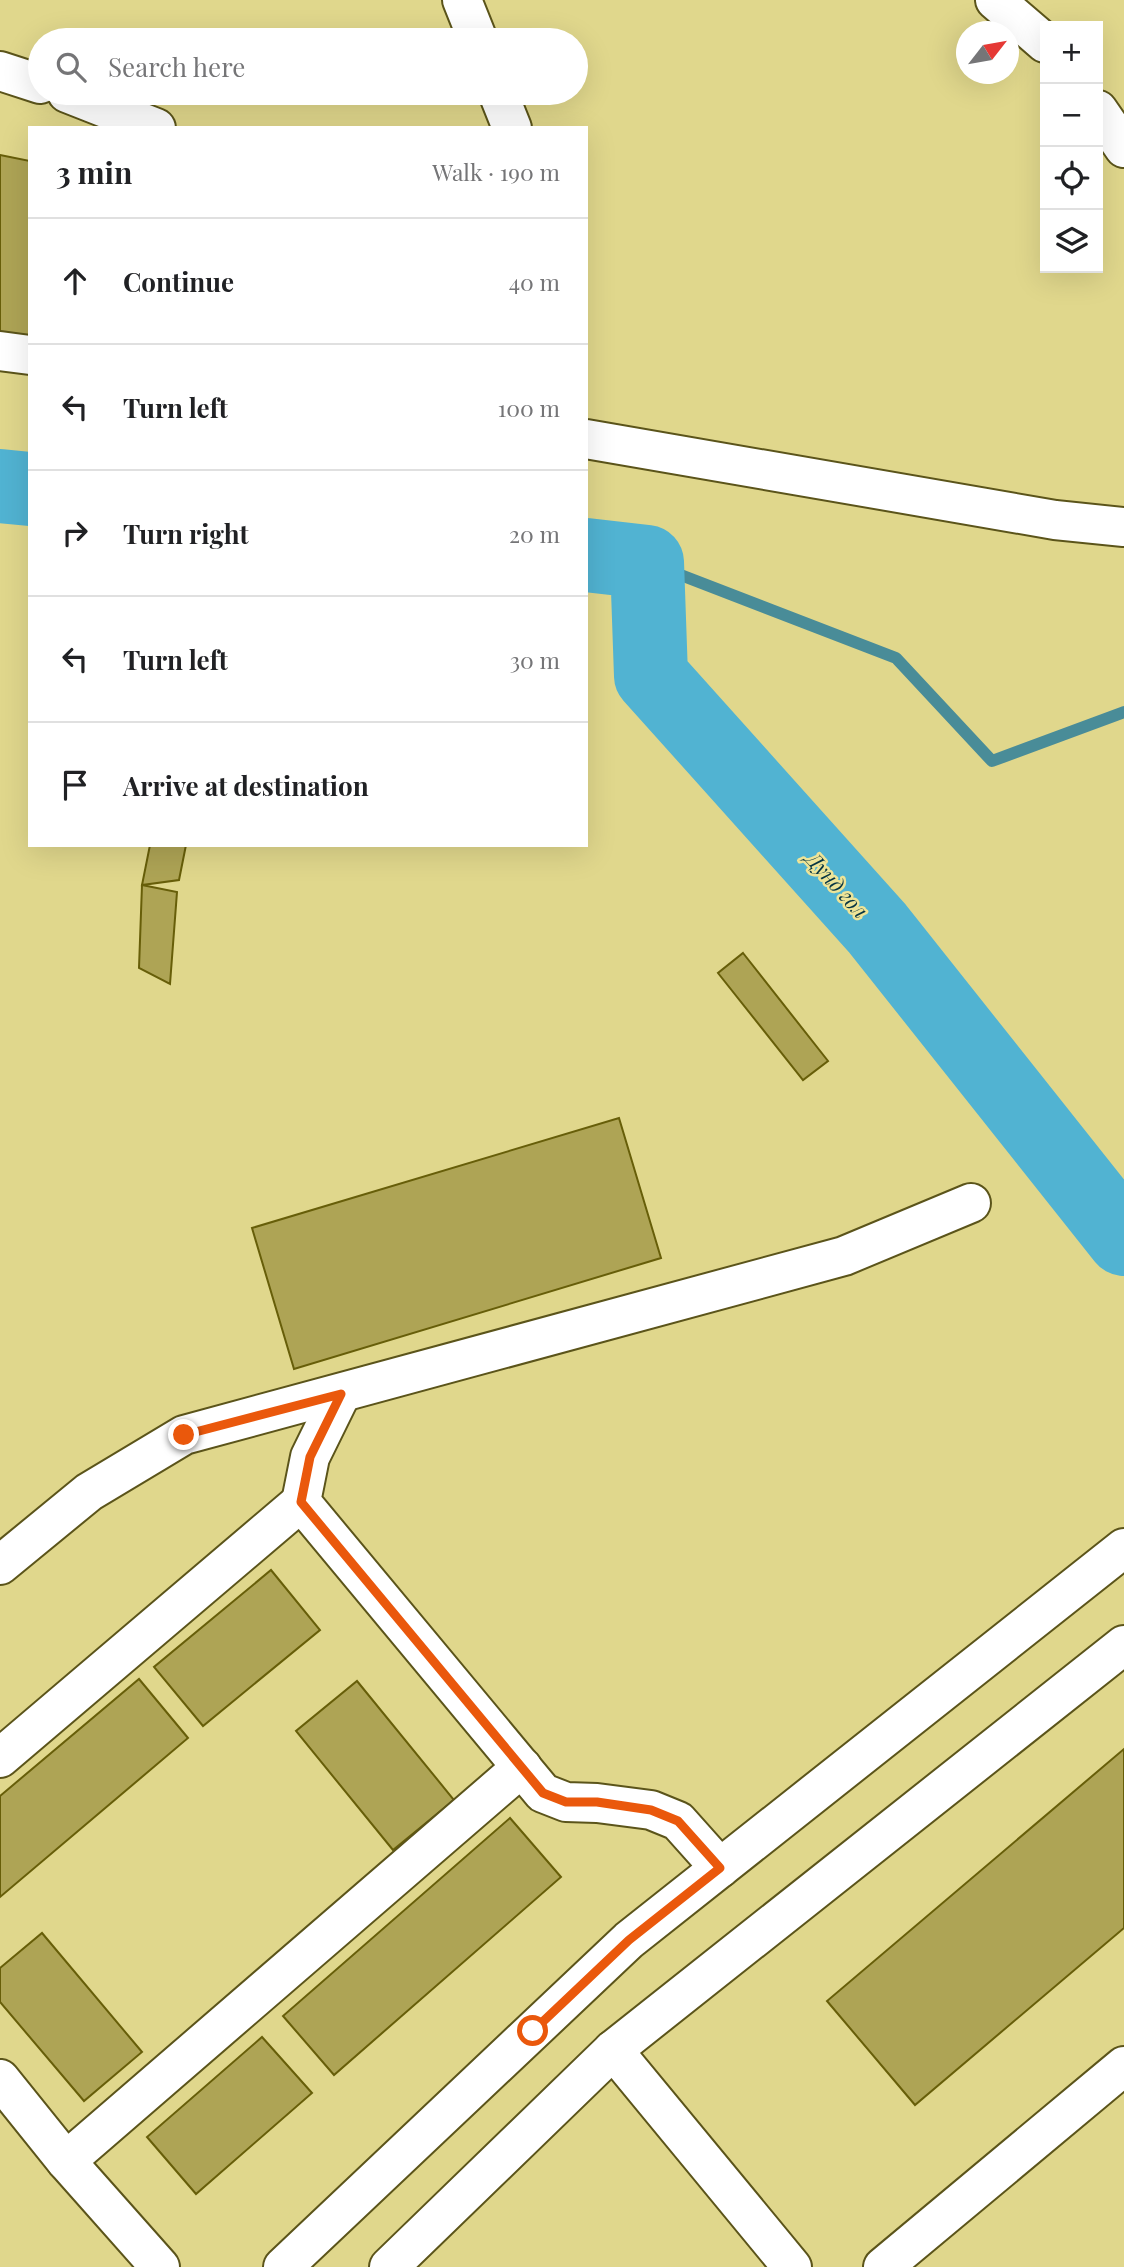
<!DOCTYPE html>
<meta charset="utf-8">
<style>
body{margin:0;font-family:"Playfair Display",serif;background:#f2f2f2;color:#202124}
.controls{position:absolute;right:21px;top:21px;display:grid;overflow:hidden;border-radius:0px;box-shadow:0 7px 28px #0002}
.controls button{width:63px;height:63px;display:grid;place-items:center;padding:0;border:0;border-bottom:2px solid #e0e0e0;background:#fff;color:#202124;font:35px sans-serif}
.compass{position:absolute;left:956px;top:21px;width:63px;height:63px;border-radius:50%;background:#fff;box-shadow:0 7px 28px #0002;rotate:59deg}
.stop{position:absolute;width:21px;height:21px;margin:-16px;border:5px solid #ea580c;border-radius:50%;background:#fff}
.stop.end{background:#ea580c;border-color:#fff;box-shadow:0 2px 7px #0008}
.list{margin:0;padding:0;list-style:none}
h2{display:flex;justify-content:space-between;align-items:center;height:91px;margin:0;padding:0 28px;font-size:30px}
h2 small{font-size:23px;font-weight:400;color:#757577}
.list li{display:grid;grid-template-columns:46px 1fr auto;gap:21px;align-items:center;box-sizing:border-box;height:126px;padding:0 28px;border-top:2px solid #e0e0e0}
.list b{display:block;font-size:26px;white-space:nowrap}
.list em{font-size:23px;font-style:normal;color:#757577}
.icon{flex:none;width:38px;height:38px;fill:none;stroke:currentColor;stroke-width:2;stroke-linecap:round;stroke-linejoin:round}
.map{position:relative;flex:none;width:1124px;height:2267px;overflow:hidden}
.search{position:absolute;background:#fff;box-shadow:0 7px 28px #0002;left:28px;top:28px;width:560px;height:77px;display:flex;align-items:center;gap:18px;box-sizing:border-box;padding:0 24px;border-radius:38px;color:#757577;font-size:26px}
.panel{position:absolute;background:#fff;box-shadow:0 7px 28px #0002;left:28px;top:126px;width:560px;height:721px;border-radius:0px}
.map>svg:first-child{display:block}
.lines{fill:none;stroke-linecap:round;stroke-linejoin:round}
.stream{stroke:#498c98;stroke-width:12}
.river{stroke:#51b3d2;stroke-width:74}
.building{fill:#aea455;stroke:#675e09;stroke-width:2}
.minor-casing{stroke:#5b541a;stroke-width:42}
.major-casing{stroke:#5b541a;stroke-width:42}
.minor{stroke:#fff;stroke-width:38}
.major{stroke:#fff;stroke-width:38}
.route{stroke:#ea580c;stroke-width:9}
.labels{text-anchor:middle;dominant-baseline:central;stroke-width:5;stroke-linejoin:round;paint-order:stroke}
.water-label{font-size:21px;font-style:italic;fill:#073543;stroke:#ede498}
</style>
<div class="map">
<svg width="1124" height="2267" viewBox="0 0 1124 2267">
<rect width="100%" height="100%" fill="#e0d78c"/>
<g class="lines">
<!-- stream -->
<polyline class="stream" points="647,562 896,658 992,761 1124,712"/>
<!-- river -->
<g class="river">
<polyline points="0,486 30,489"/>
<polyline points="586,555 647,562 651,676 877,928 1124,1239"/>
</g>
</g>
<!-- building -->
<g class="building">
<polygon points="0,155 30,161 30,338 0,333"/>
<polygon points="150,845 186,845 179,880 142,885"/>
<polygon points="142,885 177,892 170,984 139,968"/>
<polygon points="743,953 828,1061 803,1080 718,973"/>
<polygon points="619,1118 661,1258 294,1369 252,1228"/>
<polygon points="271,1570 320,1630 203,1726 154,1667"/>
<polygon points="139,1679 188,1738 0,1897 0,1796"/>
<polygon points="357,1681 454,1800 393,1850 296,1731"/>
<polygon points="1124,1749 1124,1928 915,2105 827,2001"/>
<polygon points="510,1818 561,1877 334,2075 283,2016"/>
<polygon points="42,1933 142,2052 84,2101 0,2002 0,1968"/>
<polygon points="262,2037 312,2093 196,2194 147,2137"/>
</g>
<g class="lines">
<defs>
<g id="minor">
<polyline points="462,0 478,40"/>
<polyline points="995,0 1045,43"/>
<polyline points="0,71 40,84"/>
<polyline points="67,93 156,128"/>
<polyline points="498,93 512,128"/>
<polyline points="1098,110 1124,148"/>
<polyline points="0,351 30,355"/>
<polyline points="586,439 1055,520 1124,527"/>
<polyline points="341,1394 310,1457 301,1502 543,1793 566,1802 597,1803 651,1810 678,1821 720,1868"/>
<polyline points="0,1565 89,1492 184,1435 844,1256 971,1203"/>
<polyline points="0,1758 301,1502"/>
<polyline points="613,2050 792,2267"/>
<polyline points="0,2079 66,2161 160,2267"/>
<polyline points="66,2161 522,1767"/>
<polyline points="883,2267 1124,2066"/>
</g>
<g id="major">
<polyline points="283,2267 629,1940 1124,1548"/>
<polyline points="389,2267 613,2050 1124,1645"/>
</g>
</defs>
<!-- minor casing -->
<use href="#minor" class="minor-casing"/>
<!-- major casing -->
<use href="#major" class="major-casing"/>
<!-- minor -->
<use href="#minor" class="minor"/>
<!-- major -->
<use href="#major" class="major"/>
</g>
<g class="lines">
<!-- route -->
<polyline class="route" points="184,1435 341,1394 310,1457 301,1502 543,1793 566,1802 597,1802 651,1810 678,1821 720,1868 629,1940 533,2031"/>
</g>
<g class="labels">
<!-- water labels -->
<g class="water-label">
<text transform="translate(838 884) rotate(48)">Дунд гол</text>
</g>
</g>
</svg>
<div class="controls">
<button>+</button>
<button>−</button>
<button><svg class="icon" aria-label="locate" viewBox="0 0 24 24"><circle cx="12" cy="12" r="6"/><path d="M12 2v4M12 18v4M2 12h4M18 12h4"/></svg></button>
<button><svg class="icon" aria-label="layers" viewBox="0 0 24 24"><path d="M12 4l9 5-9 5-9-5zM3 14l9 5 9-5"/></svg></button>
</div>
<svg class="compass" viewBox="-18 -18 36 36"><path d="M0-13l5 13h-10z" fill="#e53935"/><path d="M0 13l5-13h-10z" fill="#757577"/></svg>
<div class="stop" style="left:533px;top:2031px"></div>
<div class="stop end" style="left:184px;top:1435px"></div>
<div class="search"><svg class="icon" aria-label="search" viewBox="0 0 24 24"><circle cx="10" cy="10" r="6"/><path d="M15 15l6 6"/></svg>Search here</div>
<section class="panel">
<h2>3 min<small>Walk · 190 m</small></h2>
<ul class="list">
<li><svg class="icon" aria-label="ahead" viewBox="0 0 24 24"><path d="M12 20V5M6 11l6-6 6 6"/></svg><div><b>Continue</b></div><em>40 m</em></li>
<li><svg class="icon" aria-label="left" viewBox="0 0 24 24"><path d="M17 20v-9H6M10 6l-5 5 5 5"/></svg><div><b>Turn left</b></div><em>100 m</em></li>
<li><svg class="icon" aria-label="right" viewBox="0 0 24 24"><path d="M7 20v-9h11M14 6l5 5-5 5"/></svg><div><b>Turn right</b></div><em>20 m</em></li>
<li><svg class="icon" aria-label="left" viewBox="0 0 24 24"><path d="M17 20v-9H6M10 6l-5 5 5 5"/></svg><div><b>Turn left</b></div><em>30 m</em></li>
<li><svg class="icon" aria-label="arrive" viewBox="0 0 24 24"><path d="M6 21V4h12l-3 4 3 4H6"/></svg><div><b>Arrive at destination</b></div></li>
</ul>
</section>
</div>
